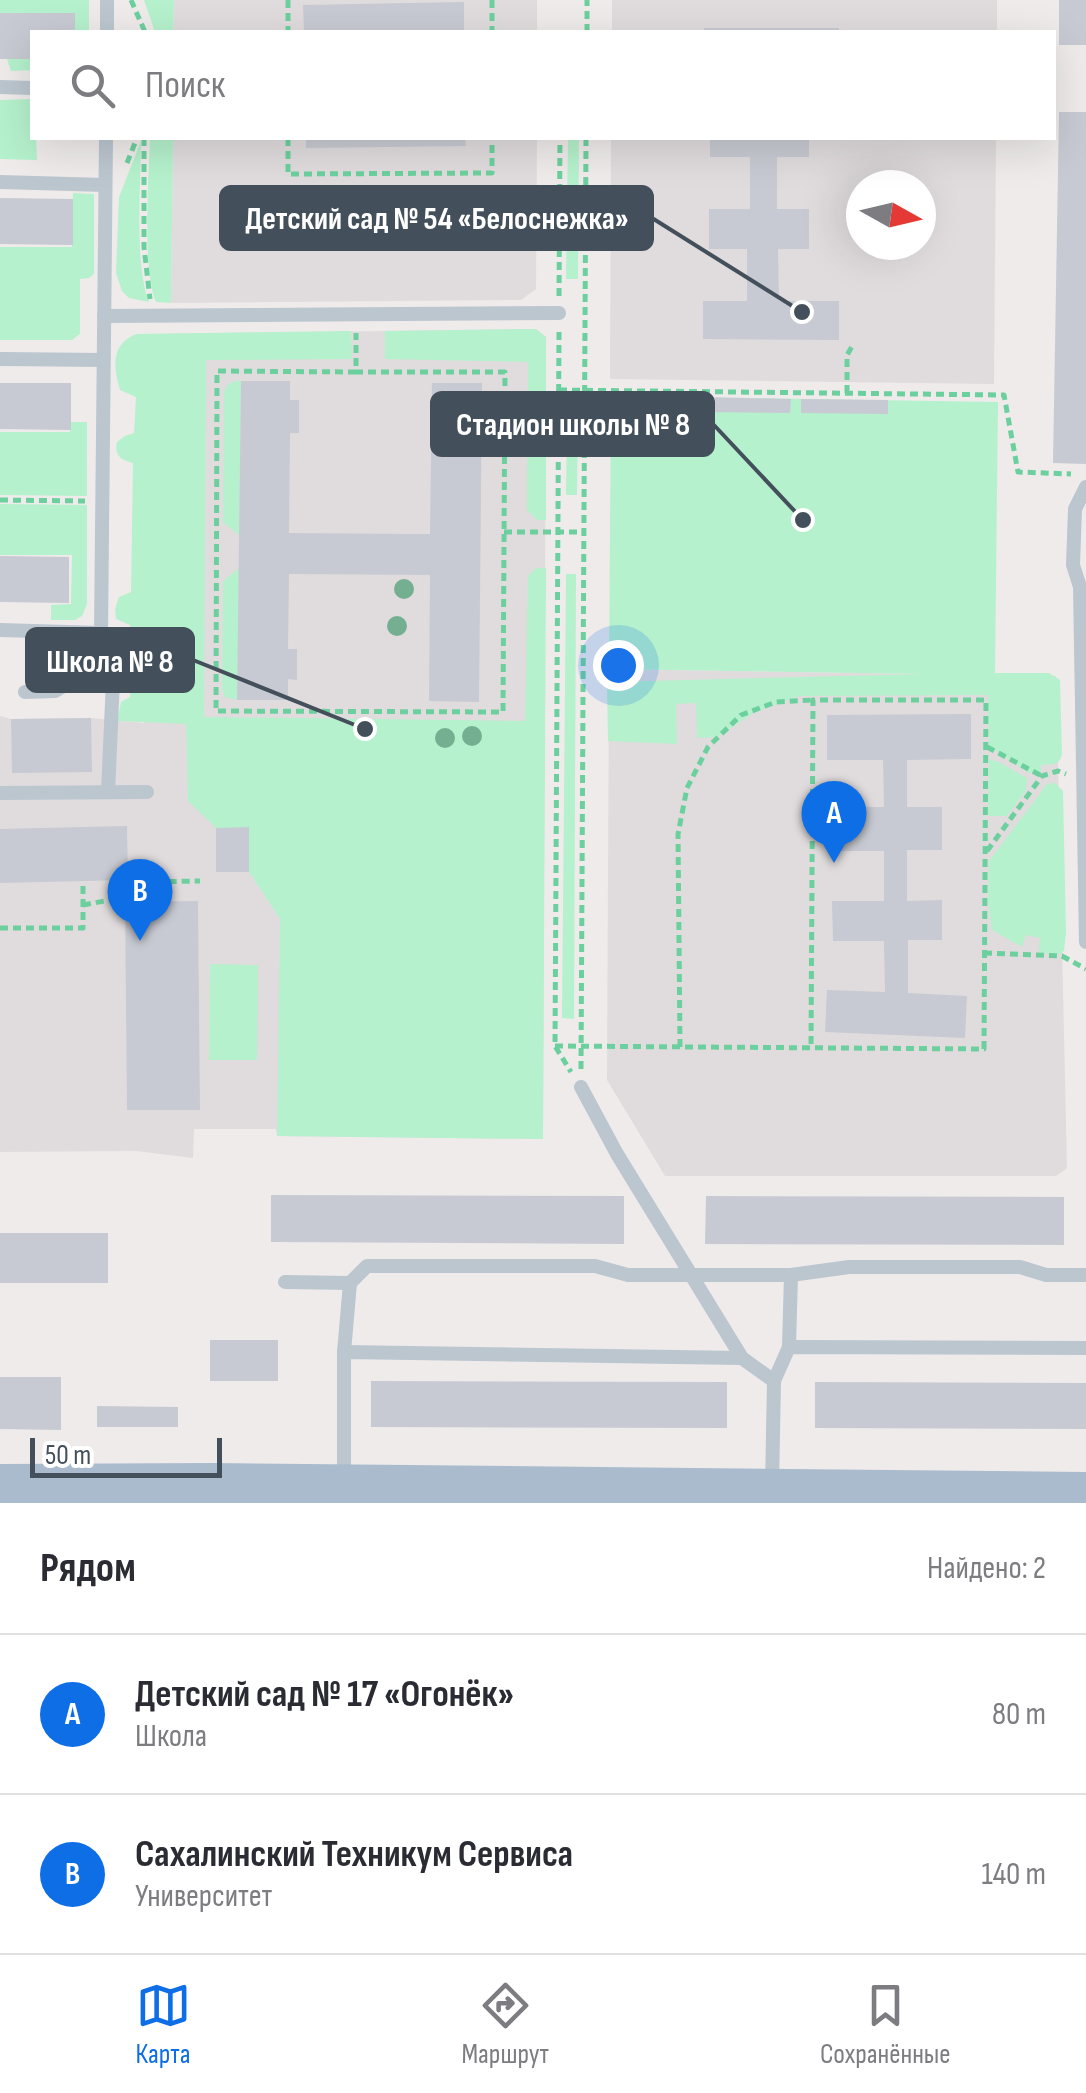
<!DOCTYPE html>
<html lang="ru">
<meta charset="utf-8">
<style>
body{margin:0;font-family:"Sofia Sans Condensed",sans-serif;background:#f7f7f7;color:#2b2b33}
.compass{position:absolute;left:846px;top:170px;width:90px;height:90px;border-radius:50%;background:#fff;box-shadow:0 10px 40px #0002;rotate:98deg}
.scale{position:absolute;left:30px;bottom:25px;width:192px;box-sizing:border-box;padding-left:10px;border:5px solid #434f5a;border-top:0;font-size:28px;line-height:35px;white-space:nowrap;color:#434f5a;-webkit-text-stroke:8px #fff;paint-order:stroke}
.you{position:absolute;left:618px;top:665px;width:35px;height:35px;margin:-25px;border:8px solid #fff;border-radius:50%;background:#1a73e8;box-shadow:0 0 0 15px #1a73e833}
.badge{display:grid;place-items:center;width:65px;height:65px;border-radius:50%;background:#0e6ee6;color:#fff;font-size:32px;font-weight:700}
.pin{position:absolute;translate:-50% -82px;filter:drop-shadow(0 2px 5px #0008)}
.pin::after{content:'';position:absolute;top:52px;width:35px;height:30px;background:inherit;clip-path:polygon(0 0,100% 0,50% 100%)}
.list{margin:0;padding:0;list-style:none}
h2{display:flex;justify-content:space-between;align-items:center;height:130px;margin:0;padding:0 40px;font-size:42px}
h2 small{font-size:32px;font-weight:400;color:#7c7c81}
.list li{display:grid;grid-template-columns:65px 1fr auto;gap:30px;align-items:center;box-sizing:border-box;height:160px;padding:0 40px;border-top:2px solid #e1e1e2}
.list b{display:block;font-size:38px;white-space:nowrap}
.list p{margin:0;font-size:32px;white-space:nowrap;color:#7c7c81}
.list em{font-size:32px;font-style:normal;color:#7c7c81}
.icon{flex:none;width:55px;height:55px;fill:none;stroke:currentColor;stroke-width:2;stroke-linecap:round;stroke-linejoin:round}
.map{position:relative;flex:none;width:1086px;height:1503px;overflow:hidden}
.search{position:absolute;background:#fff;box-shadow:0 10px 40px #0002;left:30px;right:30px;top:30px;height:110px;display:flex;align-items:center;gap:25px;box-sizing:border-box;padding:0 35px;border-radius:0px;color:#7c7c81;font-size:38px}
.sheet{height:450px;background:#fff}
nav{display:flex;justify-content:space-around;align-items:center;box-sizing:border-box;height:140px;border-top:2px solid #e1e1e2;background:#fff;font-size:28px;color:#7c7c81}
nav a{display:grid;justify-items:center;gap:5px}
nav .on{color:#0e6ee6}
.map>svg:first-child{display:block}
.education{fill:#e0dcdd;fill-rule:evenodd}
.green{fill:#b5f1cc}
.building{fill:#c7cad2}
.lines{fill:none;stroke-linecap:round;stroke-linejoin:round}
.path{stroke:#6cd09e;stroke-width:5;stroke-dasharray:8 5;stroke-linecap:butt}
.lane{stroke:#bbc6cf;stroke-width:14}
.primary{stroke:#a9bbcd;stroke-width:42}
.tree{fill:#75af91}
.leader{fill:none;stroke:#434f5a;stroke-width:4}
.callout-dot{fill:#434f5a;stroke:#fff;stroke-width:4}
.callout{fill:#434f5a;stroke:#434f5a;stroke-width:4}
.callout-label{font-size:32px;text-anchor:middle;font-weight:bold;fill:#fff}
</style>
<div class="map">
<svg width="1086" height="1503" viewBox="0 0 1086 1503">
<rect width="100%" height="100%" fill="#efebeb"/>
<!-- education -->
<g class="education">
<polygon points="174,0 537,0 537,32 173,32"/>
<rect x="612" y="0" width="385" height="32"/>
<polygon points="173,138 537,138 536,289 521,300 171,303"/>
<path d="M611,138h385l-2,246 -384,-5zM861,185h60v60h-60z"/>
<polygon points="536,329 546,337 543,1139 277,1136 276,1129 194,1129 193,1158 136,1151 0,1152 0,716 11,719 91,718 144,723 149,334"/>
<polygon points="609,669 1056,676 1067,1168 1056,1176 665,1176 607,1080"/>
</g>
<!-- green -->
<g class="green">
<polygon points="0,0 89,0 89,32 32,32 32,70 11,71 7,59 0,59"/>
<polygon points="144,0 174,0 173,32 155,32"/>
<polygon points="32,99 32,138 36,138 37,160 0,159 0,100"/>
<path d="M150,138h23l-2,165 -15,-1c-14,-32 -7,-125 -6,-164z"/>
<polygon points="568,138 579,138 578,279 566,279"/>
<path d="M141,141c0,43 -7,123 8,161l-20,-4 -7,-7 -6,-18 3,-76z"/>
<polygon points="73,193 94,194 94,274 89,278 80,279 80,334 72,340 0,340 0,247 72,247"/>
<polygon points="536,329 546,337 546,520 537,520 527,510 528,362 385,359 385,331"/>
<path d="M351,331l1,28 -146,1 -2,357 321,4 3,-145 8,-8h10l-3,571 -266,-3 3,-217 -31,-47v-44h-33l-28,-27 -2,-77 -69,-3 4,-19 9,-5v-72l-14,-6 -1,-10 4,-12 12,-5 2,-129c-12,-3 -19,-7 -16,-21l8,-6 9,-3 2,-36 -16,-7c-7,-23 -9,-47 17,-56z"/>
<polygon points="236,381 241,381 239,535 223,522 224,392 228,384"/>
<path d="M611,396l387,6 -3,271h54l11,7 2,75c-3,11 -11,9 -21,10v7l-12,1 -40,-27 -1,-51 -189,1 -44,16 -38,25 -20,1 -1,-35 -20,1 1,40 -69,-3 -1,-59 318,-8 -316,-5z"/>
<polygon points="567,420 578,420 577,495 566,495"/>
<polygon points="71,422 87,422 87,496 0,495 0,432 70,432"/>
<polygon points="0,504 87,505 87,604 82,616 75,620 51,620 51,605 71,604 72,555 0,555"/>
<polygon points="239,568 237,700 225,697 222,688 223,581"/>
<polygon points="566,574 576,574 574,1019 562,1018"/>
<polygon points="989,760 997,761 1027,778 1026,790 1007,816 988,816"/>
<polygon points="1055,783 1063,791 1066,933 1064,951 1059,954 1039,953 1040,938 1026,935 1022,947 992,930 988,901 989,861 1047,784"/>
<polygon points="210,964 258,965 257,1060 209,1060"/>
</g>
<!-- building -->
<g class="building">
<rect x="1059" y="0" width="27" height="45"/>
<polygon points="464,2 464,32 304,32 303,5"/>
<polygon points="0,13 75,13 75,32 32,32 32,59 0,59"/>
<rect x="704" y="28" width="135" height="4"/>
<polygon points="1059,112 1086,112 1086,464 1053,463"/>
<polygon points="306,138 465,138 466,146 306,148"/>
<polygon points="710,138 809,138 809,157 777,157 777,209 809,209 809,249 778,249 779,301 839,301 839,340 703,339 703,301 747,301 747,249 709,249 709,209 750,209 750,157 710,157"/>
<polygon points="0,198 73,199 73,245 0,244"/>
<polygon points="241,381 290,381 290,400 299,400 299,433 290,433 289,533 411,534 430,534 432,383 482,383 479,702 429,701 430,575 289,574 288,649 297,649 297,680 288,679 288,700 237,700"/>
<polygon points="0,383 71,383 71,430 0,429"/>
<polygon points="702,397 791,399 790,413 702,412"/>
<polygon points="801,399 888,400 888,414 801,413"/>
<polygon points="0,556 69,557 69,603 0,602"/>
<polygon points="971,714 971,759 907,760 907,807 942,807 942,850 907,850 907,901 942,900 942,940 908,940 908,993 967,996 965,1038 825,1032 827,990 885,992 884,941 833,941 832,901 884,901 884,851 832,851 832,807 884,807 883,760 827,760 827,715"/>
<polygon points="91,718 92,772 12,773 11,719"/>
<polygon points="127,826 128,880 0,883 0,829"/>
<polygon points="249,827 249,872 216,872 216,828"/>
<polygon points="198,901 200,1110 127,1110 125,902"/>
<polygon points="271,1195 624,1196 624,1244 271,1242"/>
<polygon points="706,1196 1064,1197 1064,1245 705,1244"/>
<rect x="0" y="1233" width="108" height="50"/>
<rect x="210" y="1340" width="68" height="41"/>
<polygon points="0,1377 61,1377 61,1430 0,1429"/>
<polygon points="371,1381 727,1382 727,1428 371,1427"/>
<polygon points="815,1382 1086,1383 1086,1429 815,1428"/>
<polygon points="97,1406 178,1407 178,1427 97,1427"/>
</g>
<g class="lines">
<!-- path -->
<g class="path">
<polyline points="131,0 145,32"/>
<polyline points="288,0 288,32"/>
<polyline points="492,0 492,32"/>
<polyline points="587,32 587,0"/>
<polyline points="144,138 144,247 150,299"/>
<polyline points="288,138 288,174 492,173 492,138"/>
<polyline points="127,163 137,138"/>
<polyline points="559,296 560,138"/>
<polyline points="559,332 555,1046 571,1072"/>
<polyline points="356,372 217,371 216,711 503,712 505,372 356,372 356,333"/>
<polyline points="559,390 1004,395 1018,472 1071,474"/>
<polyline points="847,393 847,355 854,343"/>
<polyline points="0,500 85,501"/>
<polyline points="504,532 584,532"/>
<polyline points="987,747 1042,776"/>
<polyline points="987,851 1042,776 1058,771 1066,774"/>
<polyline points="138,863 143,882"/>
<polyline points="83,905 115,899 143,882 200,881"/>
<polyline points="0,928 83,928 83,881"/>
<polyline points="984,953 1062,956 1086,969"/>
<path d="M555,1046c143,1 286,2 429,3l2,-349h-173l-2,348"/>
<polyline points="680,1047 678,834 687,788 708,747 741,715 776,702 813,700"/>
<polyline points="581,1069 586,138"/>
</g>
<!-- lane -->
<g class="lane">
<polyline points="107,32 107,0"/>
<polyline points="0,87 32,88"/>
<polyline points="106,138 101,633 113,680 108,792"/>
<polyline points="0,182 105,185"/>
<polyline points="104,316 559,313"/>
<polyline points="0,359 103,360"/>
<polyline points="1086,487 1075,509 1073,565 1080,587 1086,942"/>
<polyline points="0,630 101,633"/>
<polyline points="25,692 55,691 73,680 113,680"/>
<polyline points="0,793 147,792"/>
<polyline points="581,1087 617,1154 742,1358 774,1381"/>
<polyline points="285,1282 350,1283"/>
<polyline points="789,1347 791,1275 849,1267 1020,1267 1046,1275 1086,1275"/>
<polyline points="344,1352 350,1283 367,1266 595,1266 628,1275 791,1275"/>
<polyline points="344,1479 344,1352 742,1358"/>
<polyline points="772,1486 774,1381 789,1347 1086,1348"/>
</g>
<!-- primary -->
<polyline class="primary" points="0,1485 214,1484 1086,1493"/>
</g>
<!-- trees -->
<g class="tree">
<circle cx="404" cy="589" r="10"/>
<circle cx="397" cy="626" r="10"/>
<circle cx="472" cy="736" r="10"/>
<circle cx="445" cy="738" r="10"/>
</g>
<!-- callouts -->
<path class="leader" d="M802 312L652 218M803 520L713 424M365 729L193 660"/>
<g class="callout-dot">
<circle cx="802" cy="312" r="10"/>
<circle cx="803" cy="520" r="10"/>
<circle cx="365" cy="729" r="10"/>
</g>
<g class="callout">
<rect x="221" y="187" width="431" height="62" rx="10"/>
<rect x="432" y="393" width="281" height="62" rx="10"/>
<rect x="27" y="629" width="166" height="62" rx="10"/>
</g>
<g class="callout-label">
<text x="437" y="229">Детский сад № 54 «Белоснежка»</text>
<text x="573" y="435">Стадион школы № 8</text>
<text x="110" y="672">Школа № 8</text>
</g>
</svg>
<svg class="compass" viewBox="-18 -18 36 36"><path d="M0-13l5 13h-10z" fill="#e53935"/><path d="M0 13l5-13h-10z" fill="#7c7c81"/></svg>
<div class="scale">50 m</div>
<div class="you"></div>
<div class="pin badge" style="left:834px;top:863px">A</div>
<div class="pin badge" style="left:140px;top:941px">B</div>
<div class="search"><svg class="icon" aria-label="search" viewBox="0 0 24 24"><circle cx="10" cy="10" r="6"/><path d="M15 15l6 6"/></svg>Поиск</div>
</div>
<section class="sheet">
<h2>Рядом<small>Найдено: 2</small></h2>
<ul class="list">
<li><span class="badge">A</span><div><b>Детский сад № 17 «Огонёк»</b><p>Школа</p></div><em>80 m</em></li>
<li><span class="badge">B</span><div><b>Сахалинский Техникум Сервиса</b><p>Университет</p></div><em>140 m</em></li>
</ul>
</section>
<nav>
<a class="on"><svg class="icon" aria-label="map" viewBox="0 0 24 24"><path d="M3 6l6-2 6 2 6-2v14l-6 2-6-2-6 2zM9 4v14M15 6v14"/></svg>Карта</a>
<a><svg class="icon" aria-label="directions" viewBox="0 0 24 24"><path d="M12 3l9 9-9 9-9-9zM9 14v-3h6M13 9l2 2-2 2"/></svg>Маршрут</a>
<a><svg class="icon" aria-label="saved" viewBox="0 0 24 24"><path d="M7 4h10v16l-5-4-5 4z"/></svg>Сохранённые</a>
</nav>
